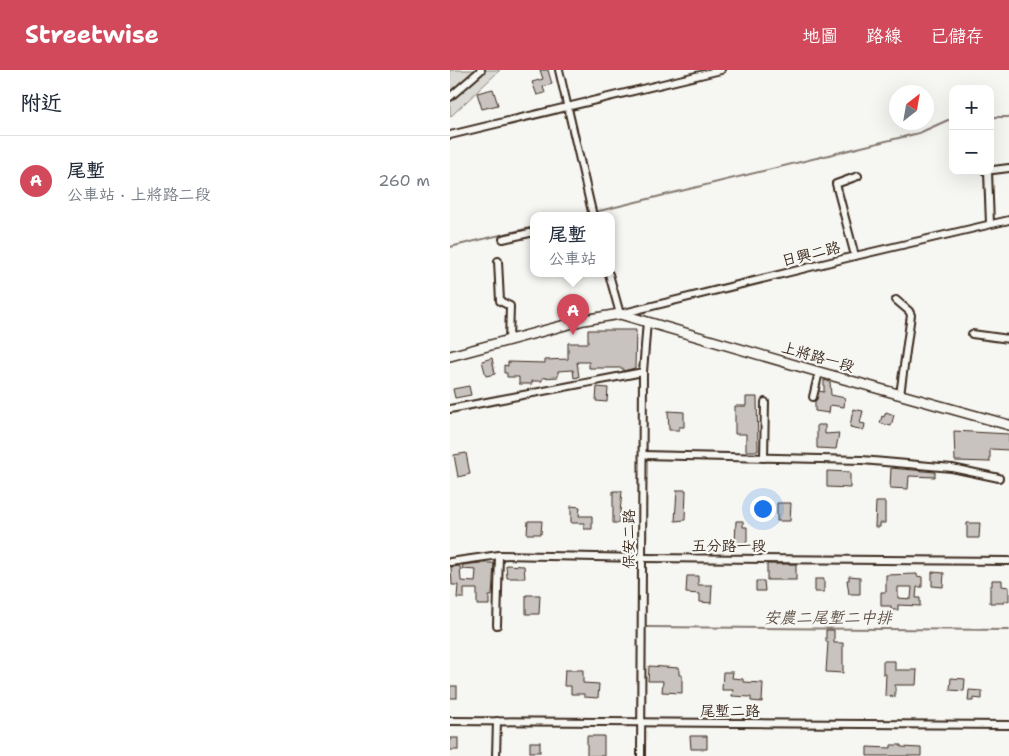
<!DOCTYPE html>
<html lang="zh-TW">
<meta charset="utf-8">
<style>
body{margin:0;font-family:"Shantell Sans","LXGW WenKai TC",sans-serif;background:#f2f2f3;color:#1f2937}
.controls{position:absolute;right:15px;top:15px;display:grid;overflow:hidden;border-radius:10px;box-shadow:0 5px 20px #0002}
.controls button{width:45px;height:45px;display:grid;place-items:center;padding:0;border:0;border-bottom:1px solid #e0e1e3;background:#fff;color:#1f2937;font:25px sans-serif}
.compass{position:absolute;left:439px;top:15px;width:45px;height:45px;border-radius:50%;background:#fff;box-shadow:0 5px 20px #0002;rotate:31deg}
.you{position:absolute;left:312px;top:438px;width:18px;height:18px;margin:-12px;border:4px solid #fff;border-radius:50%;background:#1a73e8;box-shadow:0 0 0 8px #1a73e833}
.badge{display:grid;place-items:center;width:32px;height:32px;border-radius:50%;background:#d1495b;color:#fff;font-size:16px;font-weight:700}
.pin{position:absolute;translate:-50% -41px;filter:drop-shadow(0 1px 2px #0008)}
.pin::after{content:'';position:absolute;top:26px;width:18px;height:15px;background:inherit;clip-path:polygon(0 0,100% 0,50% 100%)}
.popup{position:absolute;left:80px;top:142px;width:85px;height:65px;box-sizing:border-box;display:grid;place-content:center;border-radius:10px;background:#fff;filter:drop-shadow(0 1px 4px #0005);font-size:16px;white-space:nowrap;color:#747a83}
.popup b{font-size:19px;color:#1f2937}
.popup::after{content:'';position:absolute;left:50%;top:100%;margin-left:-10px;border:10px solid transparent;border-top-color:#fff}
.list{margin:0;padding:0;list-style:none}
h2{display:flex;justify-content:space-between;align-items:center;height:65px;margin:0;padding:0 20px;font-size:21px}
h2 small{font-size:16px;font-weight:400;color:#747a83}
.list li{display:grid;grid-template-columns:32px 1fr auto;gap:15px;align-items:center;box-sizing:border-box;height:90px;padding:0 20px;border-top:1px solid #e0e1e3}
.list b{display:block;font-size:19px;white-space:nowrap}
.list p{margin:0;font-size:16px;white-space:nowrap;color:#747a83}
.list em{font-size:16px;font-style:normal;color:#747a83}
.map{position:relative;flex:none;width:559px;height:686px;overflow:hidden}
header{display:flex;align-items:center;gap:30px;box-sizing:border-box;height:70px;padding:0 25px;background:#d1495b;color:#fff}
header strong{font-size:24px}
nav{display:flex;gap:28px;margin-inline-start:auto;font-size:18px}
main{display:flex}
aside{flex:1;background:#fff}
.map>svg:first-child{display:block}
.green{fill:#dad9d3;stroke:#8a8278}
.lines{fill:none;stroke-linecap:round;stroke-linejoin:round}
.stream{stroke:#857a71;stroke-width:2}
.building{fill:#c8c3be;stroke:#3b2a1e;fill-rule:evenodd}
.minor-casing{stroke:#3b2a1e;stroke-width:10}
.major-casing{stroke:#3b2a1e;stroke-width:12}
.minor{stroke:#f6f6f2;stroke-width:6}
.major{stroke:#f6f6f2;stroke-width:9}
.labels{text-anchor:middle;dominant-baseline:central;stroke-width:4.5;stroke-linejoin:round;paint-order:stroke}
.street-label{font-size:15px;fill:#3b2a1e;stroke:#f6f6f2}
.water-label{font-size:16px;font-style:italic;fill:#605248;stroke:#f6f6f2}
</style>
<header>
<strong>Streetwise</strong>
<nav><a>地圖</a><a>路線</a><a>已儲存</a></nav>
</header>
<main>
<aside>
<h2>附近<small></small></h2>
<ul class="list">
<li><span class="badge">A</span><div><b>尾塹</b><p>公車站 · 上將路二段</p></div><em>260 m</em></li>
</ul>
</aside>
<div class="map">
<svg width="559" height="686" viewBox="0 0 559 686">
<rect width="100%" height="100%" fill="#f6f6f2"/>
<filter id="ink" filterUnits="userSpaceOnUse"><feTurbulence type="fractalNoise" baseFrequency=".02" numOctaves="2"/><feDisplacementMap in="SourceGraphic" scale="10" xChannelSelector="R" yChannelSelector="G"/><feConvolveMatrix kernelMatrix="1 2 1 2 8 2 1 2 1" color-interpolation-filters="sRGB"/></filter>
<g filter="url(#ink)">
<!-- green -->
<polygon class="green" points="0,0 50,0 0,47"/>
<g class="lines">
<!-- stream -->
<g class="stream">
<polyline points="540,47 559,47"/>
<polyline points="145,142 469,63 498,50 503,50"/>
<polyline points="128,146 141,143"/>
<polyline points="0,177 84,157"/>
<polyline points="196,557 559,560"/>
</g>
</g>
<!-- building -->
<g class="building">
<polygon points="90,0 98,0 102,14 93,17 95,23 87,25 82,12 93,9"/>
<polygon points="43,19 48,35 32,39 27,23"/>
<polygon points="138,260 186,260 185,298 173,301 173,298 139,298 139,292 127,292 129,307 124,308 123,300 108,301 108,307 92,308 92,311 82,311 82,314 69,314 69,307 57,307 57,303 54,303 54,295 58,296 58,292 95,293 95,290 118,289 118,273 138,273"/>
<polygon points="42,288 45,304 36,306 32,291"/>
<polygon points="374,310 380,312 381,325 395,328 394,337 380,335 379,343 365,341 365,331 369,321 374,322"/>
<polygon points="19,316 21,325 5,328 3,319"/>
<polygon points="147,317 158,318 157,332 146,331"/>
<polygon points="296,327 307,327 308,381 296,381 296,364 285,364 285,336 296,336"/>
<polygon points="403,339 413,341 410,353 415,354 414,360 400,357"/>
<polygon points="218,341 234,342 234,357 229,357 229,360 219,360"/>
<polygon points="436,342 444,345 441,356 430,353 432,346 434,347"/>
<polygon points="367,355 375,355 375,364 389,363 386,379 367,378"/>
<polygon points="504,361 559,364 559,380 540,379 540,392 505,391"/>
<polygon points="16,383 20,404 8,407 4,385"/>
<polygon points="441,398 485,402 485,407 459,406 458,419 440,418"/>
<polygon points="377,401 400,402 400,418 377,417"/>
<polygon points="227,420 236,420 235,450 225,451"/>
<polygon points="163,421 172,421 169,453 163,453"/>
<polygon points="426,432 435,432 435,453 430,453 430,457 425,457"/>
<polygon points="327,433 341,433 340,451 327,451"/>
<polygon points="121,436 130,437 129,446 142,446 142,459 134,459 134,453 121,453"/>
<polygon points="78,451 92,451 91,464 77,464"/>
<polygon points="286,451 293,451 293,457 297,457 297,472 295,472 295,474 285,474"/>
<polygon points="517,453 530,453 529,468 517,468"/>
<polygon points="30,493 44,493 42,526 39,526 39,535 27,535 27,519 14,519 14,528 7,528 8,515 2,515 1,497 10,496 11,511 25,512 26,500 12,499 13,495"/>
<rect x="317" y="494" width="29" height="16"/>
<polygon points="56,495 74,496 75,508 57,508"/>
<polygon points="482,502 494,503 493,517 482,516"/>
<path d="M467,504v2l5,1v10h-5l-1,11h4v8l-22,-1v5h-7v-4h-10v-14h5v-17zM448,517h14l-1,12 -13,-1z"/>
<polygon points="237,506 248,506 248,515 262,515 261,533 250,532 250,524 236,523"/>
<polygon points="399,506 410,507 410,524 399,524 397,510 399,510"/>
<rect x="365" y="509" width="9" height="13"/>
<polygon points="542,510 552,510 552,516 559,517 559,531 554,531 554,533 540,533 540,516 542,516"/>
<polygon points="306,511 314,511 315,521 306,521"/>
<polygon points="76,525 90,525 89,544 76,544"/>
<polygon points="376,560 384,560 384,573 393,573 393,603 376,602 378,572 376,572"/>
<polygon points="433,591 445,591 445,600 467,600 466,615 445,615 445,627 435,626 436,604 433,604"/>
<polygon points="199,596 229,598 229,605 232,605 232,623 212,622 213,611 198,611"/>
<polygon points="115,600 133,600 133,613 149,614 148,628 134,627 134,624 121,624 121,616 114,616"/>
<polygon points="273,602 283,602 282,608 293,609 293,612 313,613 312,632 301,631 301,627 282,626 283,620 272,620"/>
<polygon points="501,608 515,609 514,621 500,620"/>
<rect x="0" y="616" width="7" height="12"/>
<polygon points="519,620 532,621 532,629 523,628 523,631 518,631"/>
<rect x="137" y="666" width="17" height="20"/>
<polygon points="240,666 257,666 257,679 241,679"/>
<rect x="0" y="668" width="8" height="12"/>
<rect x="80" y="672" width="10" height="10"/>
<polygon points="441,675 451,675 451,677 471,678 471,686 417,686 417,677 441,678"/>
</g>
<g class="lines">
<defs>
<g id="minor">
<polyline points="109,0 143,146"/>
<polyline points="0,27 31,0"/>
<polyline points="0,65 271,0"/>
<polyline points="535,101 559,98"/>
<polyline points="538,102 540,154"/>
<polyline points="53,169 84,162"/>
<polyline points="405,186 386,114 408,106"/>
<polyline points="48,191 50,231 60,236 59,271"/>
<polyline points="159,204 170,244 405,186 559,150"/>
<polyline points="446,230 459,241 461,245 450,325"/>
<polyline points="522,264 559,269"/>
<polyline points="363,327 369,302"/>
<polyline points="0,339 193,302"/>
<polyline points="193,385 412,390 502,398 549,408"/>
<polyline points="314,388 315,332"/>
<polyline points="0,492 49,485 192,488 559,491"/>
<polyline points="47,555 49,485"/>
<polyline points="0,651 559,655"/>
<polyline points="46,686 47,651"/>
<polyline points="191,686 193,302 197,251"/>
</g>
<polyline id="major" points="0,286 134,250 170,244 369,302 559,355"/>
</defs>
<!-- minor casing -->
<use href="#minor" class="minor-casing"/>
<!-- major casing -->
<use href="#major" class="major-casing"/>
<!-- minor -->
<use href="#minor" class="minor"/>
<!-- major -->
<use href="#major" class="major"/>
</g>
</g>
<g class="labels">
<!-- street labels -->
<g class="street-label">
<text transform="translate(361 184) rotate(-14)">日興二路</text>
<text transform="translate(368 287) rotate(16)">上將路一段</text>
<text transform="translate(179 469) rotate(-90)">保安二路</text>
<text x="279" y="476">五分路一段</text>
<text x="280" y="641">尾塹二路</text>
</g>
<!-- water labels -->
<g class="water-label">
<text x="378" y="547">安農二尾塹二中排</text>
</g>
</g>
</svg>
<div class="controls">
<button>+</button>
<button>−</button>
</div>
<svg class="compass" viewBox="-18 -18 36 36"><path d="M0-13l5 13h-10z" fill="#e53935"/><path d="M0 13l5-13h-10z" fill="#747a83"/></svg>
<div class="you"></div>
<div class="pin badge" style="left:123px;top:265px">A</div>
<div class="popup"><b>尾塹</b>公車站</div>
</div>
</main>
